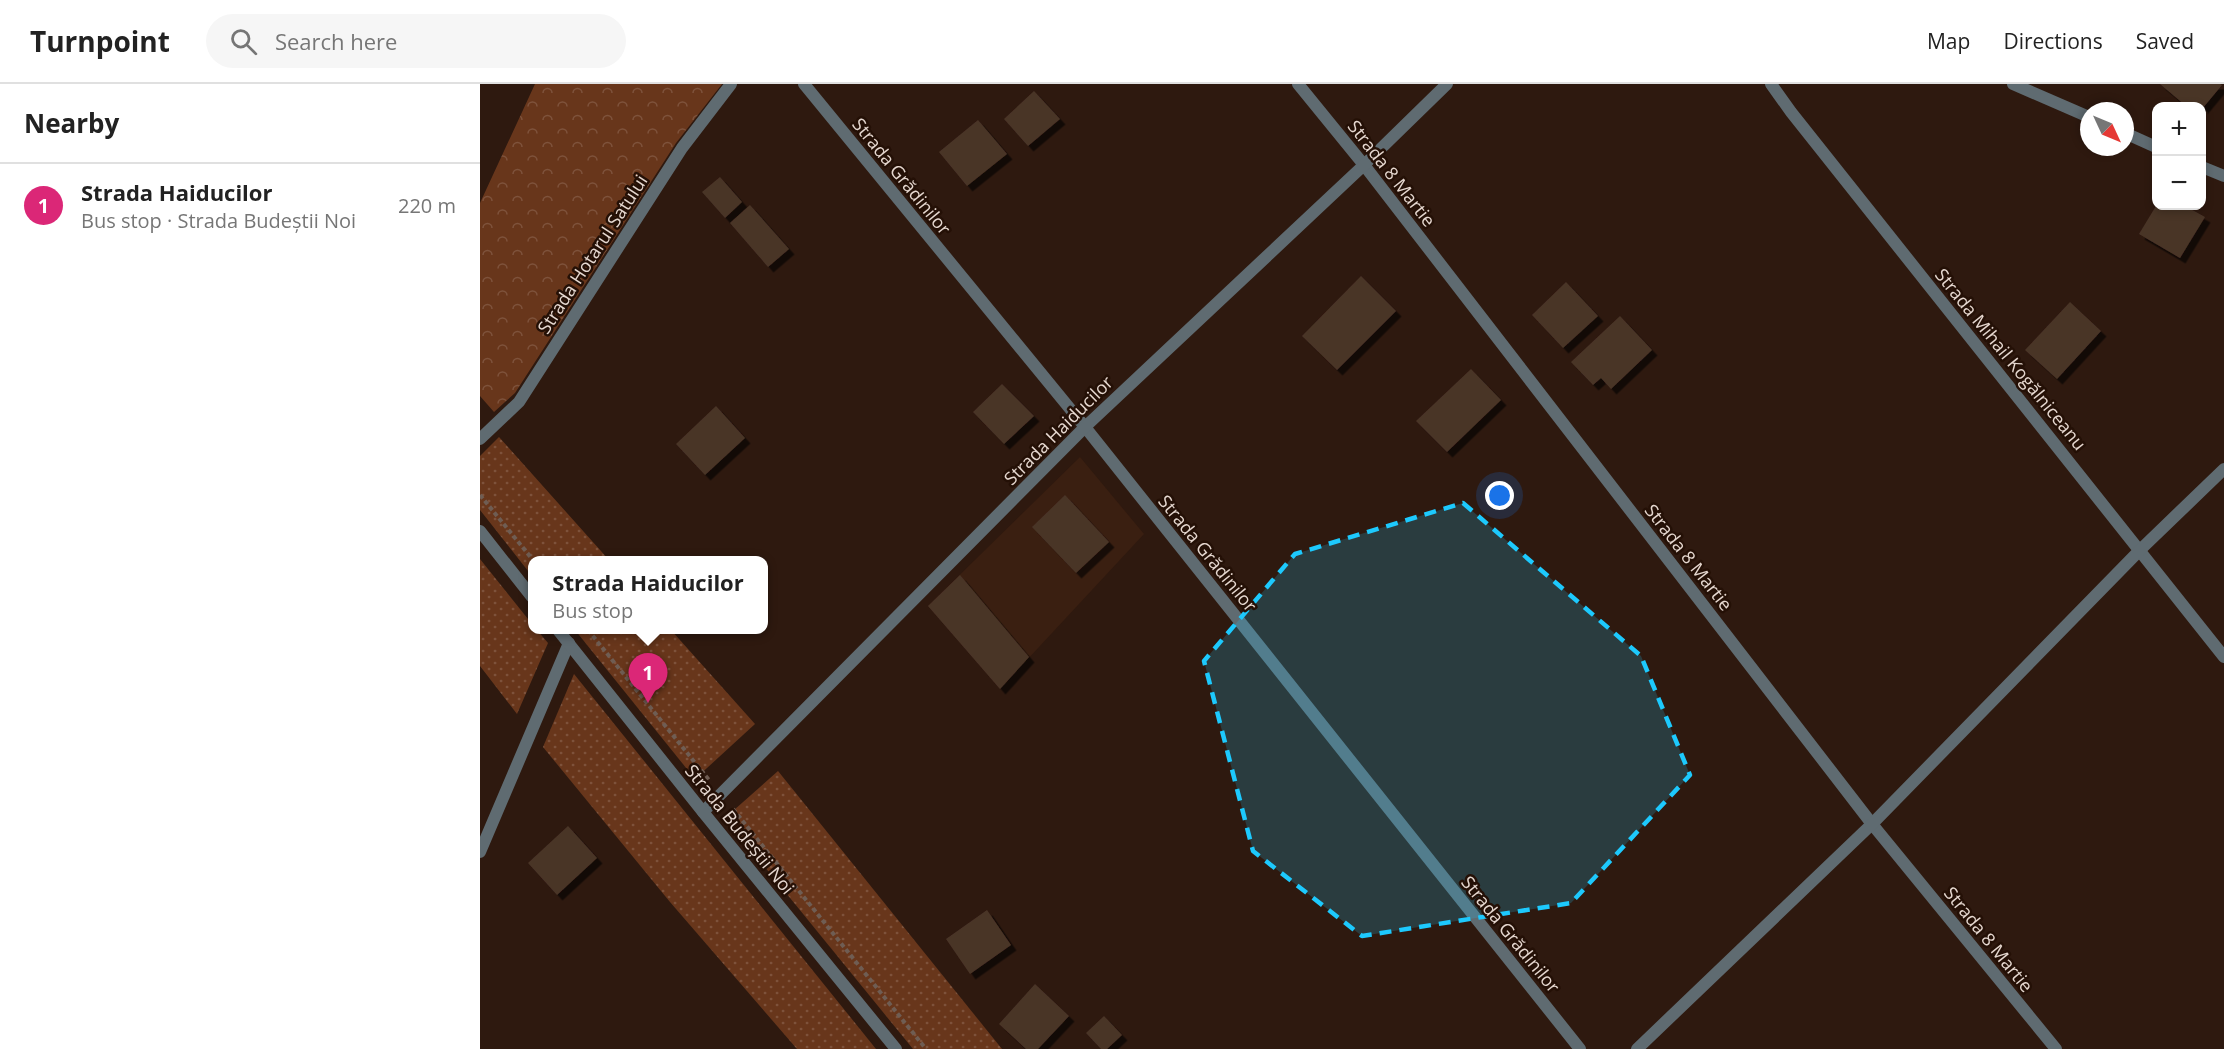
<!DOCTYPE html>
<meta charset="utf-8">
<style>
body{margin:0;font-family:"Open Sans",sans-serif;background:#f6f6f6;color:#222}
.controls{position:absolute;right:18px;top:18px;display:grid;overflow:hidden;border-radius:12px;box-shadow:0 3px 9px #0003}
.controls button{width:54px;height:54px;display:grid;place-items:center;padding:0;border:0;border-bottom:2px solid #e0e0e0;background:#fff;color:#222;font:30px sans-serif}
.compass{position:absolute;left:1600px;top:18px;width:54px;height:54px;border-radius:50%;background:#fff;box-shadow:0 3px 9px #0003;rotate:134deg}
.you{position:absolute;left:1020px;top:412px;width:21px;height:21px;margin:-15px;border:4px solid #fff;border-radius:50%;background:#1a73e8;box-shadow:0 0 0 9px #1a73e833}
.badge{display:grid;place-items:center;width:39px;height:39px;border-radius:50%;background:#db2777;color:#fff;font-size:20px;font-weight:700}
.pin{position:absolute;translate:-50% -50px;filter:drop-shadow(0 2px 3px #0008)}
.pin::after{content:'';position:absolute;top:32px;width:21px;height:18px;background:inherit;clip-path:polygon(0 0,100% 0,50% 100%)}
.popup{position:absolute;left:48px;top:472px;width:240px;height:78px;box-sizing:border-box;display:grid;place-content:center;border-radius:12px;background:#fff;filter:drop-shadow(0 2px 4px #0005);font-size:20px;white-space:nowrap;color:#767676}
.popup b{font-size:22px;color:#222}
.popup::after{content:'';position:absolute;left:50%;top:100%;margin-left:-12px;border:12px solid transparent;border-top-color:#fff}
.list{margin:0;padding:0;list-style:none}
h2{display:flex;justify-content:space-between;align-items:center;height:78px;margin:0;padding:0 24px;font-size:26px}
h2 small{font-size:20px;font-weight:400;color:#767676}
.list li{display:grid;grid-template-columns:39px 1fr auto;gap:18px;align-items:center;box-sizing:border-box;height:84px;padding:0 24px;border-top:2px solid #e0e0e0}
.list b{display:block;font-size:22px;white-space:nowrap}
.list p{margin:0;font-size:20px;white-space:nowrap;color:#767676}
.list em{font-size:20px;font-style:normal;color:#767676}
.icon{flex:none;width:33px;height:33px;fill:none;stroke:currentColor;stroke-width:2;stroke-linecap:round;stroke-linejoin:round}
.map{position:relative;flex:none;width:1744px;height:965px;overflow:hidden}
header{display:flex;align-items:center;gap:36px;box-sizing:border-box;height:84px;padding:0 30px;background:#fff;border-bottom:2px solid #e0e0e0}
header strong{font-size:28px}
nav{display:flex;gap:33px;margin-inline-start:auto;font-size:21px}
.search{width:420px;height:54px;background:#f6f6f6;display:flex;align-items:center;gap:15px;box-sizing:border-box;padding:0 21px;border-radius:33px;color:#767676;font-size:22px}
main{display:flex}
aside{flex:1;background:#fff}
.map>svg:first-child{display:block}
.built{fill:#3a1f11}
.grass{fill:url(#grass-dots)}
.forest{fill:url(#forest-crowns)}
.building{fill:#4a3428;filter:url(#shadow)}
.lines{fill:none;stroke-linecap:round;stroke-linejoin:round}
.path{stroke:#6f5d53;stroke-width:4;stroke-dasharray:4.5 3;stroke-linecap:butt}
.minor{stroke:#5f6b71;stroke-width:12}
.tertiary{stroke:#5f6b71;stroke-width:12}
.marked{fill:#1dc9fd;fill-opacity:0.2;stroke:#1dc9fd;stroke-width:4.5;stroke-dasharray:12 8;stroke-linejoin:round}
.labels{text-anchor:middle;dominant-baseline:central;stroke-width:5;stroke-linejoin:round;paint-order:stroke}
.street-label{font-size:18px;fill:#e6d8d0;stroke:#241006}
</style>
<header>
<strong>Turnpoint</strong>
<div class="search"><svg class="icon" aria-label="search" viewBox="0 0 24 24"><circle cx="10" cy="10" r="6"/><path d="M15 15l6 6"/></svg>Search here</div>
<nav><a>Map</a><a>Directions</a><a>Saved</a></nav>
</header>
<main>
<aside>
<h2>Nearby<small></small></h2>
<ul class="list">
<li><span class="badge">1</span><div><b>Strada Haiducilor</b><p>Bus stop · Strada Budeștii Noi</p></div><em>220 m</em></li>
</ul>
</aside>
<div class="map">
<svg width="1744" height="965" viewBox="0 0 1744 965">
<defs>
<pattern id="grass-dots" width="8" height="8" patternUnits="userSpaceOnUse" patternTransform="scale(1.5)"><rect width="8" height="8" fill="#68361b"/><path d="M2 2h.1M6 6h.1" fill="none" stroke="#7e523b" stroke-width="1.8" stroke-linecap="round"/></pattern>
<pattern id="forest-crowns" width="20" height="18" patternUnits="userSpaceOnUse" patternTransform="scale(1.5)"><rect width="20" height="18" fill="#68361b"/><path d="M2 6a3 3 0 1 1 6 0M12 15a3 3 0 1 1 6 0" fill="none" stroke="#7e523b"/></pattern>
<filter id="shadow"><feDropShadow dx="5.5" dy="5.5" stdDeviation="0" flood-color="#0009"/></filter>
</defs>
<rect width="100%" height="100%" fill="#2e190f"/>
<!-- built -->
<polygon class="built" points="600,373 664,450 520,605 448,522"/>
<!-- grass -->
<g class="grass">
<polygon points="19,353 129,476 52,476 52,492 0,426 0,372"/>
<polygon points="0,475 52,540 52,546 57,546 68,559 37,630 0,582"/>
<polygon points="95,546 191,546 275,640 215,695"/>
<polygon points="94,590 396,965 317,965 190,818 63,663"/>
<polygon points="298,687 522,965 433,965 245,734"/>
</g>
<!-- forest -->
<polygon class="forest" points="55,0 242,0 196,59 35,309 14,328 0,312 0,119"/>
<!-- building -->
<g class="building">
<polygon points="1680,0 1740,0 1742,1 1722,25 1722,22 1706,22"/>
<polygon points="554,7 580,35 548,62 524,35"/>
<polygon points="498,36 527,70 487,102 459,68"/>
<polygon points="240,93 262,118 245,134 222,108"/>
<polygon points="270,121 309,165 288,183 250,139"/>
<polygon points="1676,122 1705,122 1725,133 1700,174 1659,150"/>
<polygon points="881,192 916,227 857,286 822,252"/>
<polygon points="1086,198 1118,232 1083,264 1052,231"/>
<polygon points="1590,218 1621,247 1577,295 1545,266"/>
<polygon points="1140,232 1172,266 1131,305 1121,294 1113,301 1091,278"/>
<polygon points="991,285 1021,316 967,368 936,337"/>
<polygon points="522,300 554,332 524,360 493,328"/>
<polygon points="236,322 265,354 225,391 196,360"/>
<polygon points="585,411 629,458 596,489 552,443"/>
<polygon points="480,491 549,573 520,605 448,522"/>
<polygon points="88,742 117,774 77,811 48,779"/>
<polygon points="507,826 531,861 490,890 466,855"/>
<polygon points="555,900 589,932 558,965 546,965 519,940"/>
<polygon points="624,932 642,951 627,965 621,965 606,949"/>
</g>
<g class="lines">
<!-- path -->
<g class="path">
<polyline points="0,411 53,476"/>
<polyline points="108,546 229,696"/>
<polyline points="253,725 446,965"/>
</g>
<!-- minor -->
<g class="minor">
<polyline points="324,0 605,343 1100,965"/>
<polyline points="818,0 884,81 1392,740 1576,965"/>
<polyline points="1291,0 1311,28 1744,573"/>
<polyline points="1533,0 1609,33"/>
<polyline points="1645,49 1676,63"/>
<polyline points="1722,83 1744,92"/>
<polyline points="0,355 39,318 202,64 251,0"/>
<polyline points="223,728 605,343 884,81 967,0"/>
<polyline points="0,768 89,559"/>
<polyline points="1157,965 1392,740 1660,466 1744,385"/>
</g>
<!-- tertiary -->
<g class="tertiary">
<polyline points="0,447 52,513"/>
<polyline points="78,546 223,728 416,965"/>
</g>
</g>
<!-- marked area -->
<path class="marked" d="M983,419l178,153 49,119 -119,128 -209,33 -109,-85 -49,-190 91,-107z"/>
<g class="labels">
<!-- street labels -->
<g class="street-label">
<text transform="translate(912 89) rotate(52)">Strada 8 Martie</text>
<text transform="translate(422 92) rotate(51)">Strada Grădinilor</text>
<text transform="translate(112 170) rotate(-57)">Strada Hotarul Satului</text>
<text transform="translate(1531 275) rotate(51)">Strada Mihail Kogălniceanu</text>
<text transform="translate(578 346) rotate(-45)">Strada Haiducilor</text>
<text transform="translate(728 469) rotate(51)">Strada Grădinilor</text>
<text transform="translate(1209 473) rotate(52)">Strada 8 Martie</text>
<text transform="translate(260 745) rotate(51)">Strada Budeștii Noi</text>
<text transform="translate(1031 850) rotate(51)">Strada Grădinilor</text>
<text transform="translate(1509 855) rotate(51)">Strada 8 Martie</text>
</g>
</g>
</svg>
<div class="controls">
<button>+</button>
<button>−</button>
</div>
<svg class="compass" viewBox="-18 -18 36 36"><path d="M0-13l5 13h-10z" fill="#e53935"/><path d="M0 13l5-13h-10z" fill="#767676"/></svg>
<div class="you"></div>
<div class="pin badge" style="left:168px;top:619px">1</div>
<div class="popup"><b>Strada Haiducilor</b>Bus stop</div>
</div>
</main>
